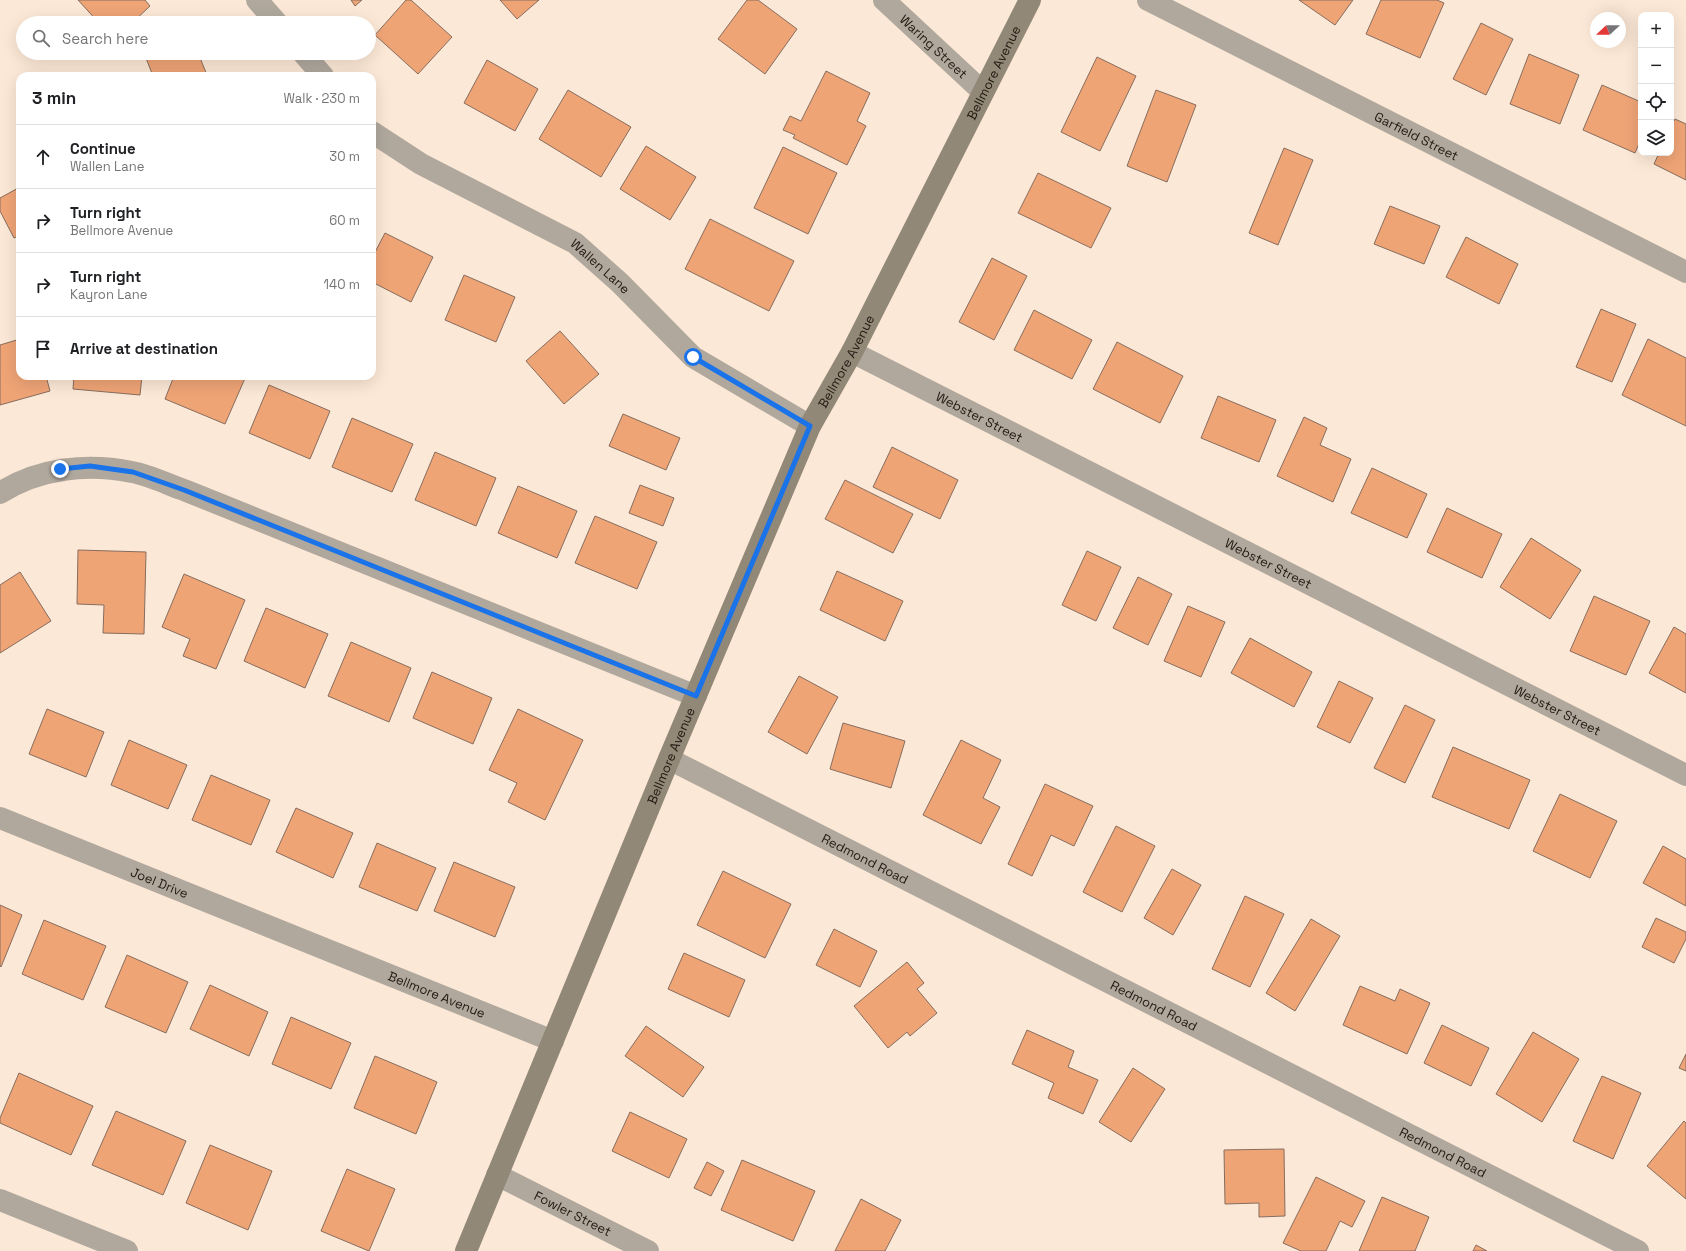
<!DOCTYPE html>
<meta charset="utf-8">
<style>
body{margin:0;font-family:"Space Grotesk",sans-serif;background:#f2f2f2;color:#202124}
.controls{position:absolute;right:12px;top:12px;display:grid;overflow:hidden;border-radius:8px;box-shadow:0 4px 16px #0002}
.controls button{width:36px;height:36px;display:grid;place-items:center;padding:0;border:0;border-bottom:1px solid #e0e0e0;background:#fff;color:#202124;font:20px sans-serif}
.compass{position:absolute;left:1590px;top:12px;width:36px;height:36px;border-radius:50%;background:#fff;box-shadow:0 4px 16px #0002;rotate:248deg}
.stop{position:absolute;width:12px;height:12px;margin:-9px;border:3px solid #1a73e8;border-radius:50%;background:#fff}
.stop.end{background:#1a73e8;border-color:#fff;box-shadow:0 1px 4px #0008}
.list{margin:0;padding:0;list-style:none}
h2{display:flex;justify-content:space-between;align-items:center;height:52px;margin:0;padding:0 16px;font-size:17px}
h2 small{font-size:13px;font-weight:400;color:#757577}
.list li{display:grid;grid-template-columns:26px 1fr auto;gap:12px;align-items:center;box-sizing:border-box;height:64px;padding:0 16px;border-top:1px solid #e0e0e0}
.list b{display:block;font-size:15px;white-space:nowrap}
.list p{margin:0;font-size:13px;white-space:nowrap;color:#757577}
.list em{font-size:13px;font-style:normal;color:#757577}
.icon{flex:none;width:22px;height:22px;fill:none;stroke:currentColor;stroke-width:2;stroke-linecap:round;stroke-linejoin:round}
.map{position:relative;flex:none;width:1686px;height:1251px;overflow:hidden}
.search{position:absolute;background:#fff;box-shadow:0 4px 16px #0002;left:16px;top:16px;width:360px;height:44px;display:flex;align-items:center;gap:10px;box-sizing:border-box;padding:0 14px;border-radius:22px;color:#757577;font-size:15px}
.panel{position:absolute;background:#fff;box-shadow:0 4px 16px #0002;left:16px;top:72px;width:360px;height:308px;border-radius:12px}
.map>svg:first-child{display:block}
.building{fill:#efa476;stroke:#876d5e}
.lines{fill:none;stroke-linecap:round;stroke-linejoin:round}
.minor{stroke:#b0a89d;stroke-width:22}
.secondary{stroke:#928877;stroke-width:22}
.route{stroke:#1a73e8;stroke-width:5}
.labels{text-anchor:middle;dominant-baseline:central;stroke-width:3.5;stroke-linejoin:round;paint-order:stroke}
.street-label{font-size:13px;fill:#221a12;stroke:#fce8d6}
</style>
<div class="map">
<svg width="1686" height="1251" viewBox="0 0 1686 1251">
<rect width="100%" height="100%" fill="#fce8d6"/>
<!-- building -->
<g class="building">
<polygon points="78,0 145,0 150,6 132,23 99,23"/>
<polygon points="351,0 362,0 355,6"/>
<polygon points="406,0 411,0 452,37 418,74 375,35"/>
<polygon points="500,0 539,0 517,19"/>
<polygon points="747,0 758,0 797,29 765,74 718,39"/>
<polygon points="1299,0 1353,0 1335,25"/>
<polygon points="1381,0 1437,0 1444,3 1420,58 1366,34"/>
<polygon points="1481,23 1513,39 1486,95 1453,79"/>
<polygon points="144,53 198,53 207,75 153,76"/>
<polygon points="1529,54 1579,75 1560,124 1510,104"/>
<polygon points="1097,57 1136,76 1100,151 1061,132"/>
<polygon points="487,60 538,89 515,131 464,103"/>
<polygon points="826,71 870,93 857,121 866,126 847,165 793,138 795,135 783,130 790,116 801,121"/>
<polygon points="1602,85 1641,102 1641,139 1635,153 1583,130"/>
<polygon points="568,90 631,127 601,177 539,139"/>
<polygon points="1156,90 1196,105 1167,182 1127,166"/>
<polygon points="1675,119 1686,124 1686,180 1654,164 1659,153 1671,153 1671,127"/>
<polygon points="646,146 696,177 670,220 620,189"/>
<polygon points="783,147 837,173 808,234 754,208"/>
<polygon points="1284,148 1313,160 1278,245 1249,233"/>
<polygon points="1038,173 1111,208 1091,248 1018,213"/>
<polygon points="20,187 20,235 14,238 0,211 0,198"/>
<polygon points="1390,206 1440,226 1424,264 1374,244"/>
<polygon points="710,219 794,261 769,311 685,269"/>
<polygon points="385,233 433,257 411,302 372,282 372,258"/>
<polygon points="1466,237 1518,264 1499,304 1446,277"/>
<polygon points="992,258 1027,276 994,340 959,322"/>
<polygon points="464,275 515,297 496,342 445,320"/>
<polygon points="1601,309 1636,324 1612,382 1576,367"/>
<polygon points="1034,310 1092,340 1072,379 1014,350"/>
<polygon points="560,331 599,374 564,404 526,361"/>
<polygon points="20,339 20,376 46,376 50,391 0,405 0,345"/>
<polygon points="1648,339 1686,358 1686,426 1622,395"/>
<polygon points="1117,342 1183,376 1160,423 1093,389"/>
<polygon points="74,376 142,376 140,395 73,389"/>
<polygon points="174,376 246,376 225,424 165,399"/>
<polygon points="269,385 330,411 310,459 249,433"/>
<polygon points="1218,396 1276,420 1259,462 1201,438"/>
<polygon points="623,414 680,438 666,470 609,446"/>
<polygon points="1304,417 1327,428 1320,445 1351,459 1333,502 1277,476"/>
<polygon points="352,418 413,444 392,492 332,467"/>
<polygon points="892,447 958,480 940,519 873,487"/>
<polygon points="435,452 496,478 476,526 415,500"/>
<polygon points="1372,468 1427,494 1407,538 1351,513"/>
<polygon points="845,480 913,514 893,553 825,519"/>
<polygon points="640,485 674,498 663,526 629,513"/>
<polygon points="518,486 577,511 557,558 498,533"/>
<polygon points="1447,508 1502,534 1482,578 1427,552"/>
<polygon points="595,516 657,542 637,589 575,563"/>
<polygon points="1531,538 1581,570 1550,619 1500,587"/>
<polygon points="78,550 146,552 144,634 103,633 104,605 77,604"/>
<polygon points="1087,551 1121,567 1096,621 1062,605"/>
<polygon points="837,571 903,601 885,641 820,610"/>
<polygon points="20,572 51,621 0,653 0,585"/>
<polygon points="184,574 245,600 216,669 183,656 190,639 162,627"/>
<polygon points="1138,577 1172,594 1148,645 1113,628"/>
<polygon points="1594,596 1650,621 1626,675 1570,651"/>
<polygon points="1188,606 1225,622 1201,677 1164,661"/>
<polygon points="266,608 328,634 305,688 244,661"/>
<polygon points="1674,627 1686,634 1686,693 1649,673"/>
<polygon points="1250,638 1312,672 1294,707 1231,673"/>
<polygon points="351,642 411,668 389,722 328,696"/>
<polygon points="432,672 492,698 473,744 413,718"/>
<polygon points="799,676 838,697 807,754 768,732"/>
<polygon points="1339,681 1373,698 1350,743 1317,727"/>
<polygon points="1405,705 1435,720 1405,783 1374,768"/>
<polygon points="47,709 104,732 86,777 29,754"/>
<polygon points="518,709 583,740 545,820 508,802 517,783 489,770"/>
<polygon points="843,723 905,741 891,788 830,769"/>
<polygon points="129,740 187,765 168,809 111,785"/>
<polygon points="961,740 1001,760 983,798 1000,807 981,844 923,815"/>
<polygon points="1453,747 1530,780 1509,829 1432,797"/>
<polygon points="211,775 270,800 251,845 192,820"/>
<polygon points="1045,784 1093,806 1074,846 1051,835 1032,876 1008,864"/>
<polygon points="1560,794 1617,821 1590,878 1533,851"/>
<polygon points="296,808 353,833 333,878 276,852"/>
<polygon points="1116,826 1155,846 1122,912 1083,892"/>
<polygon points="377,843 436,868 417,911 359,887"/>
<polygon points="1663,846 1686,859 1686,906 1643,883"/>
<polygon points="454,862 515,887 495,937 434,911"/>
<polygon points="1172,869 1201,885 1173,935 1144,918"/>
<polygon points="723,871 791,904 765,958 697,925"/>
<polygon points="1245,896 1284,914 1250,987 1212,969"/>
<polygon points="0,905 22,915 1,967 0,966"/>
<polygon points="1656,918 1686,932 1686,939 1674,963 1642,947"/>
<polygon points="1311,919 1340,936 1295,1011 1266,993"/>
<polygon points="44,920 106,946 83,1000 22,974"/>
<polygon points="834,929 877,951 860,987 816,965"/>
<polygon points="684,953 745,980 729,1017 668,989"/>
<polygon points="127,955 188,982 166,1033 105,1007"/>
<polygon points="907,962 924,983 917,989 937,1013 910,1036 907,1032 888,1048 854,1006"/>
<polygon points="210,985 268,1012 249,1056 190,1029"/>
<polygon points="1360,986 1395,1001 1400,989 1430,1003 1407,1054 1343,1025"/>
<polygon points="291,1017 351,1043 331,1089 272,1064"/>
<polygon points="1442,1025 1489,1048 1471,1086 1424,1063"/>
<polygon points="646,1026 704,1067 683,1097 625,1056"/>
<polygon points="1027,1030 1074,1051 1068,1067 1098,1080 1083,1114 1048,1098 1054,1083 1012,1064"/>
<polygon points="1533,1032 1579,1059 1542,1122 1496,1094"/>
<polygon points="1686,1054 1686,1071 1679,1068"/>
<polygon points="375,1056 437,1082 416,1134 354,1108"/>
<polygon points="1133,1068 1165,1089 1131,1142 1099,1122"/>
<polygon points="19,1073 93,1106 71,1155 0,1123 0,1118"/>
<polygon points="1602,1076 1641,1093 1613,1159 1573,1141"/>
<polygon points="116,1111 186,1141 163,1195 92,1165"/>
<polygon points="630,1112 687,1139 669,1178 612,1151"/>
<polygon points="1684,1121 1686,1123 1686,1199 1647,1166"/>
<polygon points="210,1145 272,1171 248,1230 186,1203"/>
<polygon points="1284,1149 1285,1216 1259,1217 1259,1203 1225,1204 1224,1150"/>
<polygon points="742,1160 815,1191 793,1241 721,1210"/>
<polygon points="707,1162 724,1171 711,1196 694,1188"/>
<polygon points="347,1169 395,1189 369,1251 321,1231"/>
<polygon points="1316,1177 1365,1201 1352,1227 1340,1221 1326,1251 1301,1251 1283,1243"/>
<polygon points="1382,1197 1429,1217 1415,1251 1359,1251"/>
<polygon points="861,1199 901,1220 885,1251 835,1251"/>
<polygon points="1476,1245 1487,1251 1473,1251"/>
</g>
<g class="lines">
<!-- minor -->
<g class="minor">
<polyline points="257,0 277,23"/>
<path id="s1" d="M884,0l99,92"/>
<path id="s2" d="M1148,0l538,272"/>
<polyline points="303,53 323,76"/>
<path id="s3" d="M372,132l49,32 154,79 45,40 73,74 117,69"/>
<path id="s4" d="M852,352l834,423"/>
<path d="M0,493c39,-25 87,-30 132,-21 17,3 35,12 52,18l512,206"/>
<path id="s5" d="M669,759l969,492"/>
<path id="s6" d="M0,818l553,223"/>
<path id="s7" d="M497,1175l151,76"/>
<polyline points="0,1200 127,1251"/>
</g>
<!-- secondary -->
<path class="secondary" id="s8" d="M466,1251l203,-492 141,-333 42,-74 178,-352"/>
</g>
<g class="lines">
<!-- route -->
<polyline class="route" points="60,469 90,466 133,472 184,490 696,696 810,426 693,357"/>
</g>
<g class="labels">
<!-- street labels -->
<g class="street-label">
<text stroke="none"><textPath href="#s1" startOffset="68">Waring Street</textPath></text>
<text stroke="none"><textPath href="#s8" startOffset="1292">Bellmore Avenue</textPath></text>
<text stroke="none"><textPath href="#s2" startOffset="301">Garfield Street</textPath></text>
<text stroke="none"><textPath href="#s3" startOffset="266">Wallen Lane</textPath></text>
<text stroke="none"><textPath href="#s8" startOffset="968">Bellmore Avenue</textPath></text>
<text stroke="none"><textPath href="#s4" startOffset="143">Webster Street</textPath></text>
<text stroke="none"><textPath href="#s4" startOffset="467">Webster Street</textPath></text>
<text stroke="none"><textPath href="#s4" startOffset="791">Webster Street</textPath></text>
<text stroke="none"><textPath href="#s8" startOffset="536">Bellmore Avenue</textPath></text>
<text stroke="none"><textPath href="#s5" startOffset="220">Redmond Road</textPath></text>
<text stroke="none"><textPath href="#s6" startOffset="172">Joel Drive</textPath></text>
<text stroke="none"><textPath href="#s6" startOffset="471">Bellmore Avenue</textPath></text>
<text stroke="none"><textPath href="#s5" startOffset="544">Redmond Road</textPath></text>
<text stroke="none"><textPath href="#s5" startOffset="868">Redmond Road</textPath></text>
<text stroke="none"><textPath href="#s7" startOffset="85">Fowler Street</textPath></text>
</g>
</g>
</svg>
<div class="controls">
<button>+</button>
<button>−</button>
<button><svg class="icon" aria-label="locate" viewBox="0 0 24 24"><circle cx="12" cy="12" r="6"/><path d="M12 2v4M12 18v4M2 12h4M18 12h4"/></svg></button>
<button><svg class="icon" aria-label="layers" viewBox="0 0 24 24"><path d="M12 4l9 5-9 5-9-5zM3 14l9 5 9-5"/></svg></button>
</div>
<svg class="compass" viewBox="-18 -18 36 36"><path d="M0-13l5 13h-10z" fill="#e53935"/><path d="M0 13l5-13h-10z" fill="#757577"/></svg>
<div class="stop" style="left:693px;top:357px"></div>
<div class="stop end" style="left:60px;top:469px"></div>
<div class="search"><svg class="icon" aria-label="search" viewBox="0 0 24 24"><circle cx="10" cy="10" r="6"/><path d="M15 15l6 6"/></svg>Search here</div>
<section class="panel">
<h2>3 min<small>Walk · 230 m</small></h2>
<ul class="list">
<li><svg class="icon" aria-label="ahead" viewBox="0 0 24 24"><path d="M12 20V5M6 11l6-6 6 6"/></svg><div><b>Continue</b><p>Wallen Lane</p></div><em>30 m</em></li>
<li><svg class="icon" aria-label="right" viewBox="0 0 24 24"><path d="M7 20v-9h11M14 6l5 5-5 5"/></svg><div><b>Turn right</b><p>Bellmore Avenue</p></div><em>60 m</em></li>
<li><svg class="icon" aria-label="right" viewBox="0 0 24 24"><path d="M7 20v-9h11M14 6l5 5-5 5"/></svg><div><b>Turn right</b><p>Kayron Lane</p></div><em>140 m</em></li>
<li><svg class="icon" aria-label="arrive" viewBox="0 0 24 24"><path d="M6 21V4h12l-3 4 3 4H6"/></svg><div><b>Arrive at destination</b></div></li>
</ul>
</section>
</div>
